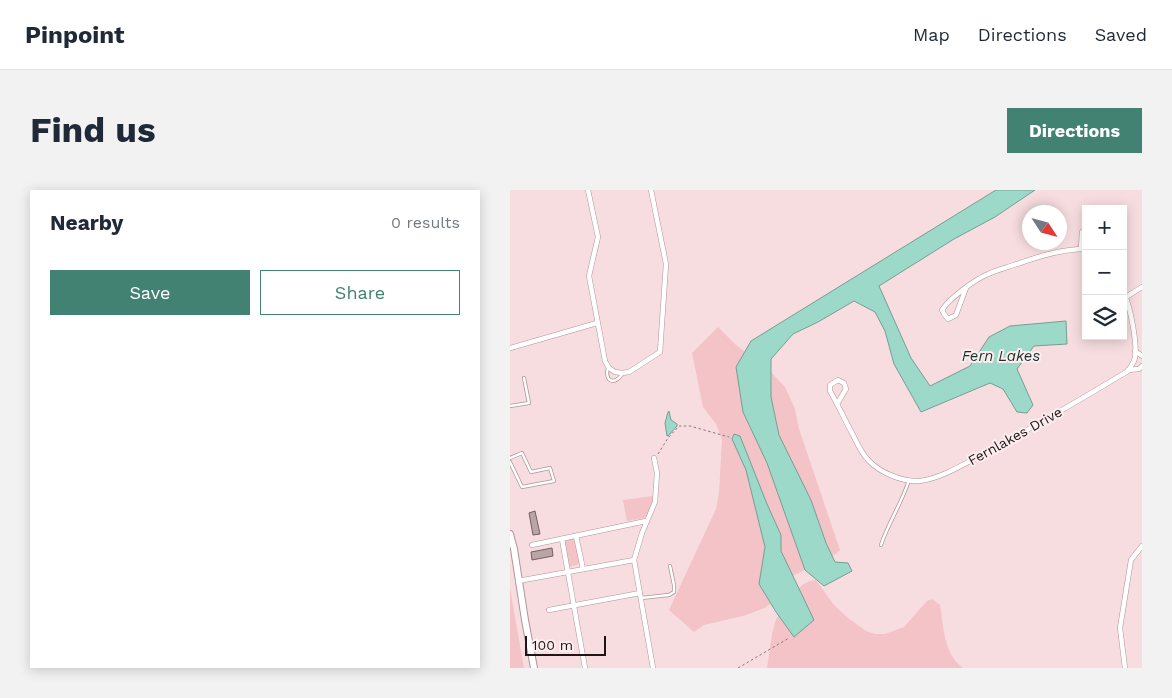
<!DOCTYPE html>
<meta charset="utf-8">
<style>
body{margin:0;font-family:"Work Sans",sans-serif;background:#f2f2f3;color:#1f2937}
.controls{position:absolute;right:15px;top:15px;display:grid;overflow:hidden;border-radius:0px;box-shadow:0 2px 12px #0003}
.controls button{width:45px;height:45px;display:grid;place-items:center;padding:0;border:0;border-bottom:1px solid #e0e1e3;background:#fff;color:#1f2937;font:25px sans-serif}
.compass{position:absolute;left:512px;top:15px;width:45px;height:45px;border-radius:50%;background:#fff;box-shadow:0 2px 12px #0003;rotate:126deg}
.scale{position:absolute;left:15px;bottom:12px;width:81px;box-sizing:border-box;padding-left:5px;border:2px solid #1e1516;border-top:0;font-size:14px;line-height:18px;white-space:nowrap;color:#1e1516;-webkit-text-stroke:4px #fdedef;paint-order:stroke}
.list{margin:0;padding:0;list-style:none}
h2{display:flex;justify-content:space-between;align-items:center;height:65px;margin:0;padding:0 20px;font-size:21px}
h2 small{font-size:16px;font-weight:400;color:#747a83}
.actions{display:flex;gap:10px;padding:15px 20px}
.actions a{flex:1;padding:11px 0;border:1px solid #418272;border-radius:0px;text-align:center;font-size:18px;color:#418272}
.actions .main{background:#418272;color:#fff}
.icon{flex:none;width:28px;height:28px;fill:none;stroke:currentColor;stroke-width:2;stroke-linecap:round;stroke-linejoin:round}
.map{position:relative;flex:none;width:632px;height:478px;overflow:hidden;border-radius:0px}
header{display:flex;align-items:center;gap:30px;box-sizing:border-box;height:70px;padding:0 25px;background:#fff;border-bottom:1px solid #e0e1e3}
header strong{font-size:24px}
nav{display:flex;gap:28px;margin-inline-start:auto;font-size:18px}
.intro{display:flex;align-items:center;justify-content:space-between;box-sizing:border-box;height:120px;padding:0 30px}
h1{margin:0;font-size:35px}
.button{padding:12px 22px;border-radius:0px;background:#418272;color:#fff;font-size:18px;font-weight:700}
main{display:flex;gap:30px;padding:0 30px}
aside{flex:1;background:#fff;border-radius:0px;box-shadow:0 2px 12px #0003}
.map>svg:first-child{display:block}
.green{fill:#f3c3c8}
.water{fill:#9cd9c8;stroke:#769e93}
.building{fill:#bba4a6;stroke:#745f61}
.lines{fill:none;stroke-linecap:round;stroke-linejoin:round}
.lane-casing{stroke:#ad9597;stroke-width:4}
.street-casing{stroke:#ad9597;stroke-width:5.5}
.secondary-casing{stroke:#ad9597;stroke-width:8}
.path{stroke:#89787a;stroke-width:1;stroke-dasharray:2.5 2.5;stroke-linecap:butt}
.lane{stroke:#fff;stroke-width:2.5}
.street{stroke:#fff;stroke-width:4.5}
.secondary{stroke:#fff;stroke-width:6}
.labels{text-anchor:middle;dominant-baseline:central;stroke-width:4;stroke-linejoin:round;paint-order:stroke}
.street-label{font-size:14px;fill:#1e1516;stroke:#fdedef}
.water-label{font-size:15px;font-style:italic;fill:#14322b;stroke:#fdedef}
</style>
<header>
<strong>Pinpoint</strong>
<nav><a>Map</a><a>Directions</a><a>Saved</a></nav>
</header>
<div class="intro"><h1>Find us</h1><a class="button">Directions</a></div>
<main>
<aside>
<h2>Nearby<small>0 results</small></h2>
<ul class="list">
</ul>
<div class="actions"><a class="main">Save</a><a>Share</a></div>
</aside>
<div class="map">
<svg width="632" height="478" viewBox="0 0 632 478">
<rect width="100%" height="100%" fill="#f7dddf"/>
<!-- green -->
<g class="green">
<polygon points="208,137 226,155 259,180 275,197 285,219 289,239 330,360 326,364 281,387 267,408 255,418 233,426 194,435 184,442 159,420 206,319 209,303 212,250 206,234 193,217 182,163"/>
<polygon points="143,306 140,324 134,328 117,331 113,310"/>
<polygon points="65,348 70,374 59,377 54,351"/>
<path d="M306,390l18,25 14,13 18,13 9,3h10l19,-7 23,-26 5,-2 8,6c4,22 3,48 23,63h-196l5,-34 4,-15 26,-34 8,-4z"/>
<polygon points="0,399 14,478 0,478"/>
</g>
<!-- water -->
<g class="water">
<polygon points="486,0 525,0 485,27 444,49 369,96 401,168 420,196 460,176 479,147 500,136 556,131 557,154 524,156 507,179 523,215 517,223 507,222 493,199 480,193 411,222 384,174 375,141 365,122 344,111 308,132 283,144 261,169 261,207 269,245 301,310 316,353 325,372 338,373 342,381 314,396 295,380 257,273 233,222 226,177 241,151"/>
<polygon points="159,221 161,230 167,234 167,236 158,246 157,246 155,233 158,222"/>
<polygon points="224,244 230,246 257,314 271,345 271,361 304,430 284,447 266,422 249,394 255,357 236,280 222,249"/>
</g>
<!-- building -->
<g class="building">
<polygon points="25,321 30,344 23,345 19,323"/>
<polygon points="42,358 43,366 22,370 21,362"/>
</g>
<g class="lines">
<defs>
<g id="lane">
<path d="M98,177c-4,15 7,19 15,6"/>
<polyline points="0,216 19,213 14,188"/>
<polyline points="0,268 12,263 21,282 40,278 44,291 12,297 0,272"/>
<path d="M371,355c7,-22 21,-42 28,-65"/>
<polyline points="131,408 159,405 164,402 164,395 160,376"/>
</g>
<g id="street">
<polyline points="78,0 88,47 79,86 95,171 99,178 105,182 112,183 119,182 150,162 156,74 141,0"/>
<polyline points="571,59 572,42 576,39"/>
<path d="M456,98l-10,27 -8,4 -4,-5 -2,-4c8,-12 32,-30 46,-36 8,-4 17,-6 26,-9 23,-8 47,-16 72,-16"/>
<polyline points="616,107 632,97"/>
<polyline points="0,158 87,133"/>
<polyline points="625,161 632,166"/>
<polyline points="618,180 629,179 632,176"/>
<path d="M327,214l9,-15 -2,-6 -6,-3 -8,5v6c8,14 15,29 23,44 4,8 9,19 16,26 12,12 33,21 51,20 22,-3 44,-17 63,-27 49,-26 97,-54 145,-83 2,-3 4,-6 6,-10 5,-12 -4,-57 -11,-69"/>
<polyline points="66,346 73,379"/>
<polyline points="52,349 75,478"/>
<polyline points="22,355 136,331"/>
<polyline points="8,391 124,370"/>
<polyline points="39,420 130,403"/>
<polyline points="143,478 124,370 132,343 145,312 147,283 144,268"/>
<polyline points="615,478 610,438 621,370 632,356"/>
</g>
<polyline id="secondary" points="0,344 4,359 15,430 24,478"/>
</defs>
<!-- lane casing -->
<use href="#lane" class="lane-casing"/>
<!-- street casing -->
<use href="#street" class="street-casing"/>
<!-- secondary casing -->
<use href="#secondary" class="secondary-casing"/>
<!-- path -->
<g class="path">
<polyline points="148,264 158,248 169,236 180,236 219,247"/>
<polyline points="228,478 279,448"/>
</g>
<!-- lane -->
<use href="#lane" class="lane"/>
<!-- street -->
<use href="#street" class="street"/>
<!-- secondary -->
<use href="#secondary" class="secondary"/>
</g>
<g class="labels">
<!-- street labels -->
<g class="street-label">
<text transform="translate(505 246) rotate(-29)">Fernlakes Drive</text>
</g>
<!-- water labels -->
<g class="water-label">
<text x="491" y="166">Fern Lakes</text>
</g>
</g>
</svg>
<div class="controls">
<button>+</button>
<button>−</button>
<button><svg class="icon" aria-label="layers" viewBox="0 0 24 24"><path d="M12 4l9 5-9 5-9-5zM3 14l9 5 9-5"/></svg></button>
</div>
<svg class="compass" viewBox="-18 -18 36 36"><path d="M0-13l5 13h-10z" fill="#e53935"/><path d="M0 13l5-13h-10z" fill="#747a83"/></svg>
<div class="scale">100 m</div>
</div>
</main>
